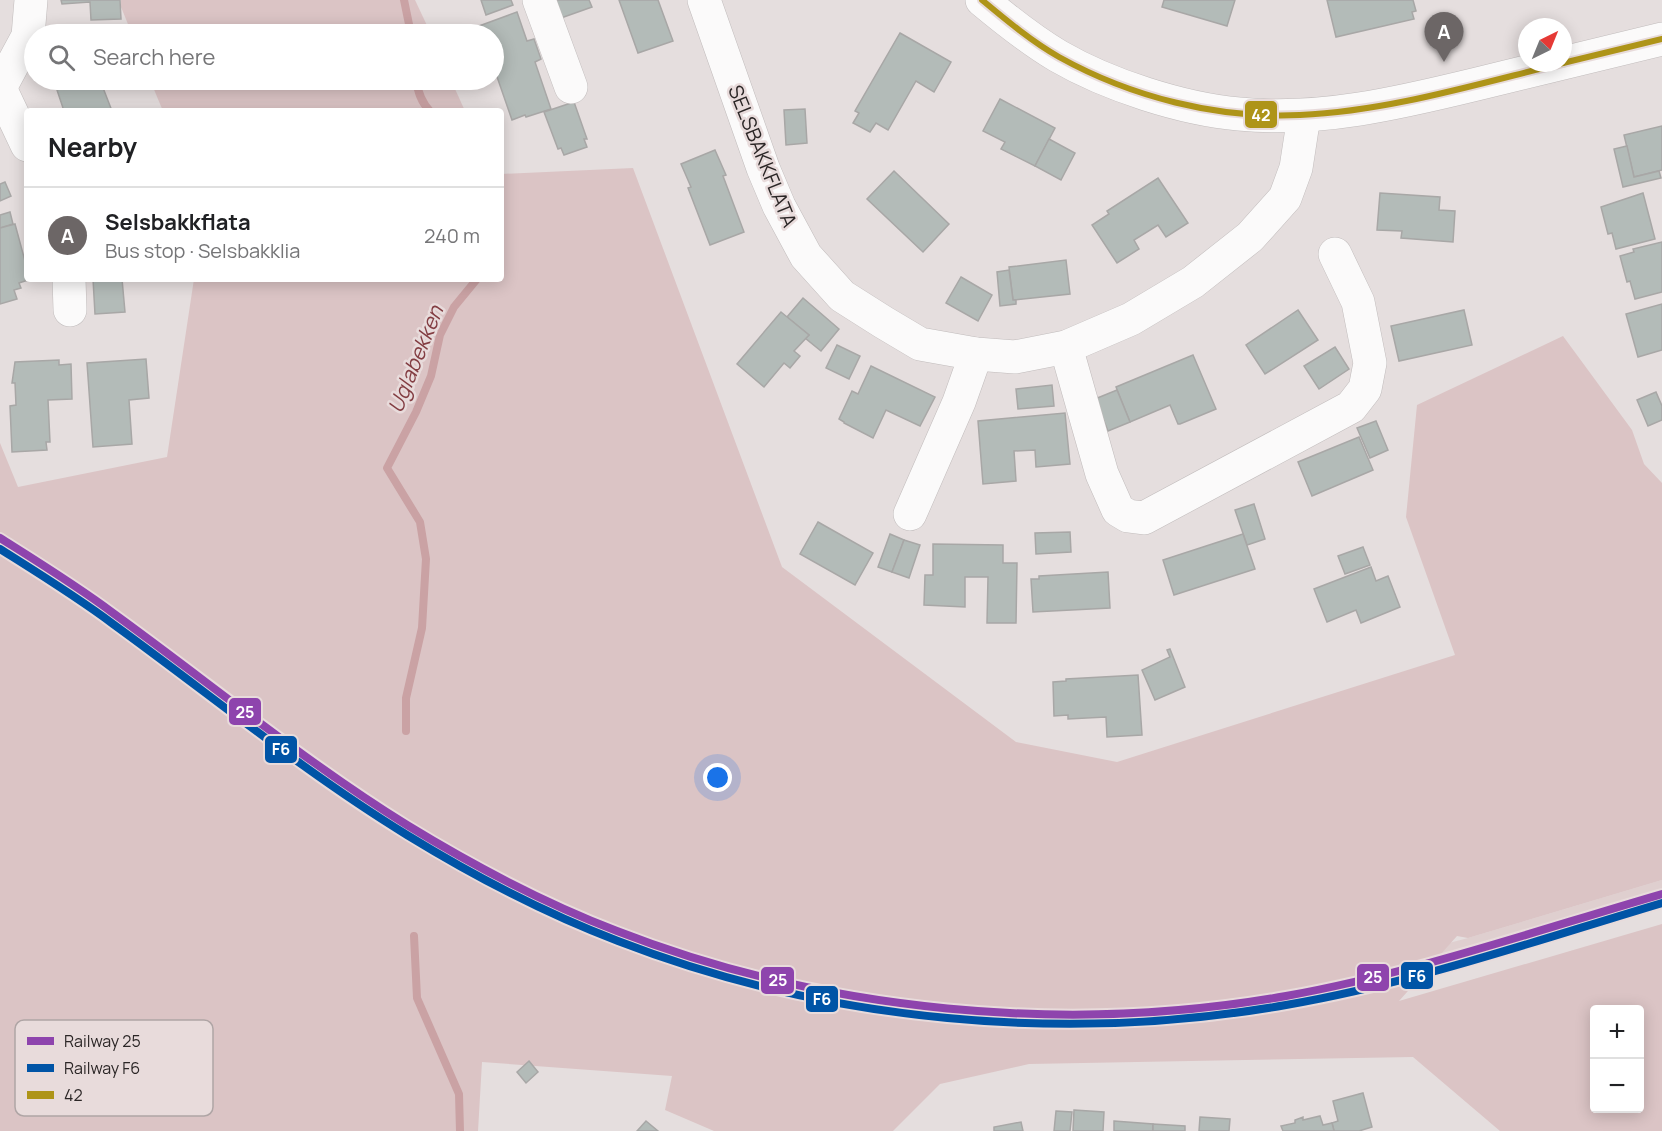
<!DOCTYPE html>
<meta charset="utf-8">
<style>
body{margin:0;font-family:Manrope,sans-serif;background:#f6f6f6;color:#202124}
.controls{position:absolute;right:18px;bottom:18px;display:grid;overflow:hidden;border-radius:6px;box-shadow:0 3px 15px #0003}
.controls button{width:54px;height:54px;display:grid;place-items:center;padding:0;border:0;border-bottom:2px solid #e0e0e0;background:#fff;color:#202124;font:30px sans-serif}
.compass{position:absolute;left:1518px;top:18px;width:54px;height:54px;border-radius:50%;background:#fff;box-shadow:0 3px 15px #0003;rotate:43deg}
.you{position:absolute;left:718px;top:778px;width:21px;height:21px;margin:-15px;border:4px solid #fff;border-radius:50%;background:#1a73e8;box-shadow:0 0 0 9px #1a73e833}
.badge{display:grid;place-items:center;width:39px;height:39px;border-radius:50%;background:#6c6666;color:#fff;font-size:20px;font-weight:700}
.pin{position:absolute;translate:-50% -50px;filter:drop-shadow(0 2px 3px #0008)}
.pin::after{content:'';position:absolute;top:32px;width:21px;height:18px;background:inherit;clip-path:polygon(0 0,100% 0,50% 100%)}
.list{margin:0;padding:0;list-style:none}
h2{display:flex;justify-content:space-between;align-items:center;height:78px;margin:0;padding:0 24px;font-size:26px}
h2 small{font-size:20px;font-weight:400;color:#757577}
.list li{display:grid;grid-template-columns:39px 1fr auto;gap:18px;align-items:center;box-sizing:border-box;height:96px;padding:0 24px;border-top:2px solid #e0e0e0}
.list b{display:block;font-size:22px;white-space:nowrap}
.list p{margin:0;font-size:20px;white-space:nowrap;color:#757577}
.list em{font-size:20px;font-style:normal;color:#757577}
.icon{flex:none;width:33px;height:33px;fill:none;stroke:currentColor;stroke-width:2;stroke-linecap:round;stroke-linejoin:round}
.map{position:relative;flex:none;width:1662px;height:1131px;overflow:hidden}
.search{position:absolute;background:#fff;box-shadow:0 3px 15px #0003;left:24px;top:24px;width:480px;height:66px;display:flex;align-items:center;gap:15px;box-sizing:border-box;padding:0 21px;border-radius:33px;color:#757577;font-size:22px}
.panel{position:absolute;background:#fff;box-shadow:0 3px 15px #0003;left:24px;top:108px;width:480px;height:174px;border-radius:6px}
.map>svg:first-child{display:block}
.built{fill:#dfcfcf}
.green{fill:#dbc4c5;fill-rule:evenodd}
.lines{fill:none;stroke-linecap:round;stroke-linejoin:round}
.stream{stroke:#caa2a4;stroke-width:8}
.building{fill:#b3bbb8;stroke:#a8a7a6;stroke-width:1.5}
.minor-casing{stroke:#c1bcbc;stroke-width:34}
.minor{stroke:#fbfafa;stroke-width:33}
.bus-1-casing{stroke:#e8dbdb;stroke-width:10}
.bus-1{stroke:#ae9418;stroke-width:6}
.rail-1-casing{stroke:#e8dbdb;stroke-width:12}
.rail-2-casing{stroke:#e8dbdb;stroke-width:12}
.rail-1{stroke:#8e44ad;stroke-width:8}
.rail-2{stroke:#0054a6;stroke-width:8}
.labels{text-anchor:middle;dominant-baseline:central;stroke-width:5;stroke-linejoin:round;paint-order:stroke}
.street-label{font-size:20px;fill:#2b2626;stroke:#e8dbdb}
.water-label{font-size:21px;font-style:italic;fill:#833d42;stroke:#e8dbdb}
.key{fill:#e8dbdb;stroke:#afa5a5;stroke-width:1.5}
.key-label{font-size:16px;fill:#2b2626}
.line-badge{stroke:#e8dbdb;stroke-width:2}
.badge-label{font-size:16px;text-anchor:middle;font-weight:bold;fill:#fff}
</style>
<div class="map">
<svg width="1662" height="1131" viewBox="0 0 1662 1131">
<rect width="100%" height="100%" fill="#e5dede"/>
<!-- built -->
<polygon class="built" points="1662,880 1662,908 1363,993 1359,967 1468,938"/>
<!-- green -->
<g class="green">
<polygon points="121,0 415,0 431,34 132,34 121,7"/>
<polygon points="150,80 451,80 465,111 163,111"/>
<path d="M633,168l149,399 234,175 101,20 338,-107 -49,-138 11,-112 146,-69 69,94 12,34 18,19v397l-194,58 -11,-2 -58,65 263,-77v207h-162l-87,-74 -384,7 -89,20 -47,47h-179l-49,-21 7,-34 -190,-14 -4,69h-478v-688l18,44 149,-30 27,-178h307v-105zM1594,1010h46v98h-46z"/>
</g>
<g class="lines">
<!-- stream -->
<g class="stream">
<polyline points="404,0 411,34"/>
<path d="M416,80c2,12 5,22 14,31"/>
<polyline points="406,731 406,698 422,628 426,559 420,522 387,468 416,412 431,376 440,335 454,307 477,279"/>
<polyline points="414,936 417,998 459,1094 460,1131"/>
</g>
</g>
<!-- building -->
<g class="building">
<polygon points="61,0 120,0 121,19 91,20 90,2 62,4"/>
<polygon points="481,0 511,0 513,5 486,15"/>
<polygon points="555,0 589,0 592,7 561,18"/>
<polygon points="619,0 658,0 673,41 638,53"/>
<polygon points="1164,0 1235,0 1227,26 1162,7"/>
<polygon points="1327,0 1413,0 1416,11 1412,12 1414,19 1336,37"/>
<polygon points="517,12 527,41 534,39 541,59 535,62 551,109 526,117 525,115 512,120 494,68 494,34 482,34 479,26"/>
<polygon points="900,33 951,62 934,92 916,81 888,130 876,123 870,132 853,123 859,113 855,111"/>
<polygon points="86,80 100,80 112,111 64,111 57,90"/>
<polygon points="1000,99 1055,128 1035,166 1001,149 1005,142 983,131"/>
<polygon points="574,102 587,139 584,139 587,147 564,155 561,148 558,149 544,112"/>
<polygon points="805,109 807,143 786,145 784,110"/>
<polygon points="1662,126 1662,170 1634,177 1624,135"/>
<polygon points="1049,139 1075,153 1061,180 1035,166"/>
<polygon points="1627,146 1634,177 1659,171 1661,178 1623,187 1614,149"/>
<polygon points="715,150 726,175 723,176 744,232 710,245 688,188 691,187 681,164"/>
<polygon points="894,171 949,224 923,252 867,199"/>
<polygon points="1158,178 1188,223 1166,237 1158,225 1134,240 1139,249 1117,263 1092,225 1109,214 1107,211"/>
<polygon points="5,182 11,196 0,201 0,184"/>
<polygon points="1380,193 1440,197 1439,210 1455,211 1453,242 1401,238 1402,231 1377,230"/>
<polygon points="1643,193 1655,239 1616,249 1612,233 1608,234 1601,207"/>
<polygon points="10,212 13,224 0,228 0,215"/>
<polygon points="15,224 25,261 27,260 27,279 31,279 19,283 21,288 14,290 17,299 0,304 0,228"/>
<polygon points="1662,242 1662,292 1635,299 1630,281 1627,282 1620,256 1634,252 1633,249"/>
<polygon points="1066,260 1070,294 1013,300 1009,267"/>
<polygon points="1009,270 1013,300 1016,300 1016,304 1000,306 997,272"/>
<polygon points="961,277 992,295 978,321 946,303"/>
<polygon points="93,279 122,279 125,312 95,314"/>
<polygon points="803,298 839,329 821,351 805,338 809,335 787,317"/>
<polygon points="1662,304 1662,350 1638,357 1626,314"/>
<polygon points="1298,310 1318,340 1265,374 1246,345"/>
<polygon points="1464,310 1472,345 1399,361 1391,326"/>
<polygon points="781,312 809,335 794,351 800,356 790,368 784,363 764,387 737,364"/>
<polygon points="837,345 860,356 849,379 826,368"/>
<polygon points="1335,347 1349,369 1319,389 1304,366"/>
<polygon points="1193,355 1216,409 1180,424 1178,424 1170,405 1130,422 1116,387"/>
<polygon points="146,359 149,398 129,400 132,444 93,447 87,363"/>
<polygon points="59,360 59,365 71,364 72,399 48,400 50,442 46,442 47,450 12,452 10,406 16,405 15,383 12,383 15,362"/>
<polygon points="871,366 935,397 920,426 886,410 873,438 844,423 844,422 839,419 852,391 858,394"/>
<polygon points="1052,385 1054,406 1018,409 1016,389"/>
<polygon points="1117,390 1130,422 1108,431 1095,399"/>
<polygon points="1656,392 1662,406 1662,420 1648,426 1637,400"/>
<polygon points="1065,413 1070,464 1036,467 1035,450 1014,451 1016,481 983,484 978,421"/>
<polygon points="1376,421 1388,450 1370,458 1357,428"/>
<polygon points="1359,437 1373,470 1312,496 1298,462"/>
<polygon points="1254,504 1265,539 1247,545 1235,510"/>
<polygon points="818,522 873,553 855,585 800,554"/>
<polygon points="1070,532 1071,552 1036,554 1035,533"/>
<polygon points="890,534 904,540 892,572 878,567"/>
<polygon points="1243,534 1255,569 1174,595 1163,560"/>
<polygon points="904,540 920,545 909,578 892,572"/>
<polygon points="933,544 1003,545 1003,563 1017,563 1016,623 987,623 988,577 965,577 965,607 924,605 925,575 933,575"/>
<polygon points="1363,547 1370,565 1345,574 1338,556"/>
<polygon points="1371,567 1376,581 1388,576 1400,607 1361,623 1356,610 1327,622 1314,589"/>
<polygon points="1108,572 1110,608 1033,612 1031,579 1039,579 1039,576"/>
<polygon points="1170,649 1185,687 1155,700 1142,670 1170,657 1167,650"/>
<polygon points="1138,675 1142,735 1107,737 1106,717 1068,719 1068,715 1054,716 1053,682 1066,681 1066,679"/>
<polygon points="529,1061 538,1072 526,1083 517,1072"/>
<polygon points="1363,1093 1372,1127 1359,1131 1334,1131 1332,1123 1338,1121 1333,1101"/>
<polygon points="1074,1110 1104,1112 1103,1131 1073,1131"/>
<polygon points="1056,1111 1072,1112 1070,1131 1054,1131"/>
<polygon points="1320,1116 1323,1125 1332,1123 1334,1131 1283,1131 1281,1126 1295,1123 1295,1120 1303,1117 1303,1120"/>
<polygon points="1200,1117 1230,1119 1229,1131 1199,1131"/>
<polygon points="646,1121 658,1131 637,1131"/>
<polygon points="1114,1121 1153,1124 1153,1131 1114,1131"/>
<polygon points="1021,1122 1023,1131 994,1131 994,1127"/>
<polygon points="1153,1124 1185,1126 1185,1131 1153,1131"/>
</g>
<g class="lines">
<defs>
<g id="minor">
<polyline points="539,0 571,87"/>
<polyline points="704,0 763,168 779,206 806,256 842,296 883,322 920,344 976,354 1015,357 1066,347 1131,319 1193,282 1250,237 1285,198 1296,168 1304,116"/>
<path d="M982,0c24,20 49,40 76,56 50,29 124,53 181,58 80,8 160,-11 238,-30 61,-15 123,-30 185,-45"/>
<polyline points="0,88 28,36 31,0"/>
<polyline points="0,88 27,145"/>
<polyline points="69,279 70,310"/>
<polyline points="1066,347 1102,474 1118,510 1128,516 1144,518 1351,407 1365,389 1370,363 1358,302 1335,254"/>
<polyline points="910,514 959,402 976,354"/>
</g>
</defs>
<!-- minor casing -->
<use href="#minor" class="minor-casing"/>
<!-- minor -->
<use href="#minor" class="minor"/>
<defs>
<g id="bus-1">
<path d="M982,0c24,20 49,41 77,57 72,40 158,62 241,58 89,-4 177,-31 263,-52"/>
<polyline points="1563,63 1662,39"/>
</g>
</defs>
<!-- bus-1 casing -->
<use href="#bus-1" class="bus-1-casing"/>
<!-- bus-1 -->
<use href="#bus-1" class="bus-1"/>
<defs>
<path id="rail-1" d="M0,538c38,24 77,48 113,75 98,71 191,148 294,212 67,41 137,78 210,106 208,81 450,104 669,65 128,-23 252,-66 376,-102"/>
<path id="rail-2" d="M0,549c38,24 77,48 113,75 98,71 191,148 294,211 67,41 137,78 211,106 209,81 447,103 668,64 128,-22 252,-65 376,-102"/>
</defs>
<!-- rail-1 casing -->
<use href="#rail-1" class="rail-1-casing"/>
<!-- rail-2 casing -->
<use href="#rail-2" class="rail-2-casing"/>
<!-- rail-1 -->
<use href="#rail-1" class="rail-1"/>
<!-- rail-2 -->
<use href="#rail-2" class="rail-2"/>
</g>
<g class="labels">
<!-- street labels -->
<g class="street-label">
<text transform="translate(763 156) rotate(68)">SELSBAKKFLATA</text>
</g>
<!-- water labels -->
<g class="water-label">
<text transform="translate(415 359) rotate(-68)">Uglabekken</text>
</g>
</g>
<!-- legend -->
<rect x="15" y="1020" width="198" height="96" rx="9" class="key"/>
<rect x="27" y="1037" width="27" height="8" fill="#8e44ad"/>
<rect x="27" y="1064" width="27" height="8" fill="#0054a6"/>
<rect x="27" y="1091" width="27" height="8" fill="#ae9418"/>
<g class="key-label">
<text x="64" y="1047">Railway 25</text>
<text x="64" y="1074">Railway F6</text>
<text x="64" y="1101">42</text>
</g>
<g class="line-badge">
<rect x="1244" y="100" width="34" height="29" rx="6" fill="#ae9418"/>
<rect x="228" y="697" width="34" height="29" rx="6" fill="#8e44ad"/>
<rect x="264" y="735" width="34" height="29" rx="6" fill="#0054a6"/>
<rect x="1400" y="961" width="34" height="29" rx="6" fill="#0054a6"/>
<rect x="1356" y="963" width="34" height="29" rx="6" fill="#8e44ad"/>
<rect x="760" y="966" width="35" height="29" rx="6" fill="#8e44ad"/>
<rect x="805" y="985" width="34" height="28" rx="6" fill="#0054a6"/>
</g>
<g class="badge-label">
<text x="1261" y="121">42</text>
<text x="245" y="718">25</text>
<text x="281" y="755">F6</text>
<text x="1417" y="982">F6</text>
<text x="1373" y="983">25</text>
<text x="778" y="986">25</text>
<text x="822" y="1005">F6</text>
</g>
</svg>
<div class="controls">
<button>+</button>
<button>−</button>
</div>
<svg class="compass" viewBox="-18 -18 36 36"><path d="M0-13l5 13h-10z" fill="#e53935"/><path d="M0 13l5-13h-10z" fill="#757577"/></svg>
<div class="you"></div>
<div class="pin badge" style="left:1444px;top:62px">A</div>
<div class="search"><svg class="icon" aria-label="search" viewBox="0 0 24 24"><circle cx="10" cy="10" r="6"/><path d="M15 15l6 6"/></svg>Search here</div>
<section class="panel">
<h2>Nearby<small></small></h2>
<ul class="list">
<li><span class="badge">A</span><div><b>Selsbakkflata</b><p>Bus stop · Selsbakklia</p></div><em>240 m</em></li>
</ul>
</section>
</div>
